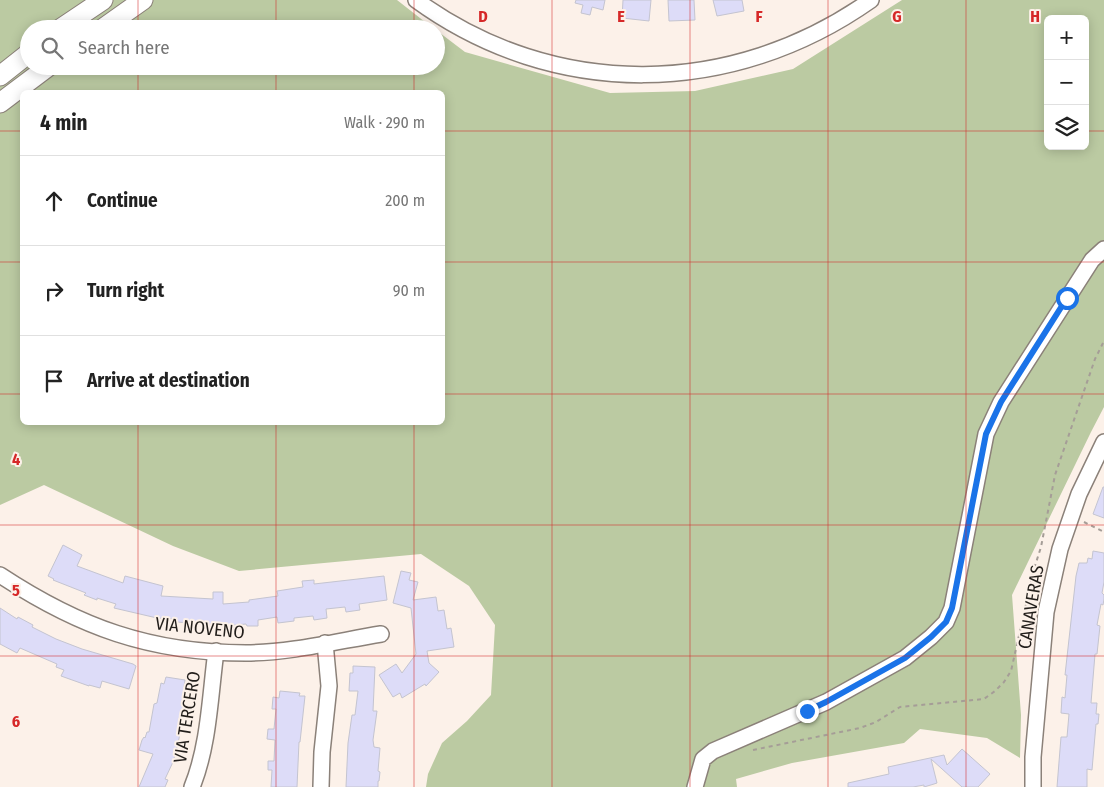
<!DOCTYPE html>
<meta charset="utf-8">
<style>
body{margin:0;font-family:"Fira Sans Condensed",sans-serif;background:#f2f2f2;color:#222}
.controls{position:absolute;right:15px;top:15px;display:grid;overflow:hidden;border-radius:8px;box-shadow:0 2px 12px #0003}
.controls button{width:45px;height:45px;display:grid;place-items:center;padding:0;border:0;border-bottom:1px solid #e0e0e0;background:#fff;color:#222;font:25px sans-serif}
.stop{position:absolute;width:15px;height:15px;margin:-11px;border:4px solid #1a73e8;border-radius:50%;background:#fff}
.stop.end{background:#1a73e8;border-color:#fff;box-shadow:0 1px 5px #0008}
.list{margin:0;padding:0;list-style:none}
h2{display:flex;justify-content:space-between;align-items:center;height:65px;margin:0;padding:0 20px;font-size:21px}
h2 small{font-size:16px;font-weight:400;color:#767676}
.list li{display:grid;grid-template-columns:32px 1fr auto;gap:15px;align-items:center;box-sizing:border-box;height:90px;padding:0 20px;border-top:1px solid #e0e0e0}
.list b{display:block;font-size:19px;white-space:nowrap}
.list em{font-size:16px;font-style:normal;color:#767676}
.icon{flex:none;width:28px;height:28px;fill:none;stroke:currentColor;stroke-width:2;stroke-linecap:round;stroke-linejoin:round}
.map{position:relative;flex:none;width:1104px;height:787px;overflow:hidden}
.search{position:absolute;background:#fff;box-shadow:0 2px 12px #0003;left:20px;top:20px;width:425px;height:55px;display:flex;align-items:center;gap:12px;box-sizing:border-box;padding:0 18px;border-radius:28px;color:#767676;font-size:19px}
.panel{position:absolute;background:#fff;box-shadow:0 2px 12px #0003;left:20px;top:90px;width:425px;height:335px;border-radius:8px}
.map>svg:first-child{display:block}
.green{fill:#bbcaa2;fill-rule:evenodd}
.building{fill:#dddcf8;stroke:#c4c4d0}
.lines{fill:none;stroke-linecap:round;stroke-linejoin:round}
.minor-casing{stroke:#8b8179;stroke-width:18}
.major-casing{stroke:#8b8179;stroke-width:21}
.path{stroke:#a59d97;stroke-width:2;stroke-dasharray:4 4;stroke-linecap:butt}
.minor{stroke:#fff;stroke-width:15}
.major{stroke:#fff;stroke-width:19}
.route{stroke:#1a73e8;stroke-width:6}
.grid{fill:none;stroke:#d62828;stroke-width:1;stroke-opacity:0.55}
.labels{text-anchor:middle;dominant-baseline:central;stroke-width:4;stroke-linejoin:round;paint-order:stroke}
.street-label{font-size:18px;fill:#221e1b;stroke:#fcf1e9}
.grid-label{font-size:16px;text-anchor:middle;font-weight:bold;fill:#d62828;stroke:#fcf1e9;stroke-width:4;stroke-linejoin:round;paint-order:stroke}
</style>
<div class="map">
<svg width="1104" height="787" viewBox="0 0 1104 787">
<rect width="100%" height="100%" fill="#fcf1e9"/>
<!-- green -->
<path class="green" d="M0,0h397l37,29h-405v37h407v-36l29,22 145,41 85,-2 98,-22 109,-69h202v407l-13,25 -79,163 9,120 -1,43 -33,-20 -67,-9 -16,14 -112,20 -56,16 1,8h-311l2,-13 14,-31 25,-22 24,-26 4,-70 -26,-39 -48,-32 -182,17 -66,-25 -129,-61 -44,20zM1048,19h37v127h-37zM22,92h420v330h-420z"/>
<!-- building -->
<g class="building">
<polygon points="576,0 605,0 603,10 592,7 590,15 581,13 583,5 575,3"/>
<polygon points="623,0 651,0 649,21 622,18"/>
<polygon points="668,0 694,0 695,20 669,21"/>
<polygon points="713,0 742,0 744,11 717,16"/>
<polygon points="1103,487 1104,487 1104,518 1093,514"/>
<polygon points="63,545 82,555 77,566 123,583 125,576 163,586 161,596 213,599 213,592 223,592 223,604 249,602 249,600 278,596 277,591 303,587 302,581 314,580 314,584 384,576 387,600 359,604 360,610 346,612 345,607 326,609 327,618 314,620 313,616 294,618 294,621 278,623 277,617 258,620 258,626 247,626 246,624 224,626 204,626 204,624 177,622 177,619 157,618 114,608 116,604 97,598 97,600 84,595 86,593 53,580 54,579 48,576"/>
<polygon points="1093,551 1104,553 1104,582 1102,593 1104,595 1104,599 1103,605 1101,604 1097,625 1100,626 1097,654 1095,654 1091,703 1097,703 1096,714 1099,714 1098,724 1096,724 1092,770 1087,769 1087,787 1057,787 1061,737 1067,737 1069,714 1061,713 1062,697 1065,698 1067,675 1065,675 1076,576 1079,563 1087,563 1088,558 1092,559"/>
<polygon points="401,571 411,573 409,580 418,582 413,600 436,597 438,611 444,610 447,629 451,628 454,647 427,651 429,663 439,672 426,686 425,684 402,698 400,693 393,697 379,675 396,664 402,673 416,654 411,608 393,603"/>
<polygon points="0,608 17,619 18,617 33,625 32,627 56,639 82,649 133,664 136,666 129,689 102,681 100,688 89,685 89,686 61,676 64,670 56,667 57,664 20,648 17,653 0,644"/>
<polygon points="353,666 375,667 373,711 377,711 373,740 374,747 380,748 378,771 380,772 379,781 378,781 378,787 346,787 348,743 352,715 355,715 358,691 349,691 350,673 353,673"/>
<polygon points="166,677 185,680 184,687 188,688 178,744 173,762 165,779 168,780 165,787 139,787 153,754 139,750 142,740 144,737 145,738 147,732 149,732 154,704 157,703 161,683 164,684"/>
<polygon points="280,691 300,693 299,696 305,696 300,742 299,742 297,787 271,787 272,770 268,770 268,761 274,761 275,740 267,739 268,729 274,729 276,709 272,709 273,697 279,698"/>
<polygon points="962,749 990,774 978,787 962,787 931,759 937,783 934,784 924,787 924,785 913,787 848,787 848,783 889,774 888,767 944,755 947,765"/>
</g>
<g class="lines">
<defs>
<g id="minor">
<path d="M416,0c139,101 316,98 455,0"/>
<path d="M0,575c79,52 150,78 246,78 43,0 92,-12 135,-19"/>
<path d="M192,787c17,-42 18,-91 24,-136"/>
<polyline points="321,787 322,752 329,686 325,643"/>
<polyline points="695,787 703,759 713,751 826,702 905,658 931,637 946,622 952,608 986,434 1001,402 1067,299 1092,260 1104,249"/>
<polyline points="1033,787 1033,757 1046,612 1060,549 1079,494 1104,442"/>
</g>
<g id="major">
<polyline points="60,29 103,0"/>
<polyline points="102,29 143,0"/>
<polyline points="0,76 29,53"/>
<polyline points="0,103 49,66"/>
</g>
</defs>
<!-- minor casing -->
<use href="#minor" class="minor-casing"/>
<!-- major casing -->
<use href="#major" class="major-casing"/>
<!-- path -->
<g class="path">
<polyline points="1084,522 1104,532"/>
<polyline points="753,750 860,728 876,722 900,707 984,699 995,691 1004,682 1011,671 1034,569 1041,547 1055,475 1095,359 1104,341"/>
</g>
<!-- minor -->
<use href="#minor" class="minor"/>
<!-- major -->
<use href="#major" class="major"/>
</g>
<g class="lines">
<!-- route -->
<polyline class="route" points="807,711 826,702 905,658 931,637 946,622 952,608 986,434 1001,402 1067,298"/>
</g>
<!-- grid -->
<path class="grid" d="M138,0v29M276,0v29M414,0v29M552,0v787M690,0v787M828,0v787M966,0v787M138,66v26M276,66v26M414,66v26M0,131h22M442,131h606M1085,131h19M0,262h22M442,262h662M0,394h22M442,394h662M138,422v365M276,422v365M414,422v365M0,525h1104M0,656h1104"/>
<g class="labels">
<!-- street labels -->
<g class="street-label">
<text transform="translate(1031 607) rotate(-81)">CANAVERAS</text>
<text transform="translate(200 628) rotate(6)">VIA NOVENO</text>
<text transform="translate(187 717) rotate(-81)">VIA TERCERO</text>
</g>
</g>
<g class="grid-label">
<text x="483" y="22">D</text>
<text x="621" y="22">E</text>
<text x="759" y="22">F</text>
<text x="897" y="22">G</text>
<text x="1035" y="22">H</text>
<text x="16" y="465">4</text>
<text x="16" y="596">5</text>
<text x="16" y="727">6</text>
</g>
</svg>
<div class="controls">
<button>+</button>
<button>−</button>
<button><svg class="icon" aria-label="layers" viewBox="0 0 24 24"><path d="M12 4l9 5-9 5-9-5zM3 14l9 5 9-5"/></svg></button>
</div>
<div class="stop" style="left:1067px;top:298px"></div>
<div class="stop end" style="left:807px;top:711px"></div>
<div class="search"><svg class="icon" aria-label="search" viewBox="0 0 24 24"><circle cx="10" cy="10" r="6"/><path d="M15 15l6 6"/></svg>Search here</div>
<section class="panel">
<h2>4 min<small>Walk · 290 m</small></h2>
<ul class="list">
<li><svg class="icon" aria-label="ahead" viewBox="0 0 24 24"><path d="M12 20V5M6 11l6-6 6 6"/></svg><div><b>Continue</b></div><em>200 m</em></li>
<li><svg class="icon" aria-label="right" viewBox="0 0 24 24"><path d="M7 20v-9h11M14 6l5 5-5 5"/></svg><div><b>Turn right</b></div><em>90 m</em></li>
<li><svg class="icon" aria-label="arrive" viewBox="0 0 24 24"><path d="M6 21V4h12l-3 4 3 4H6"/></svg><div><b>Arrive at destination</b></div></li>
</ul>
</section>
</div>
